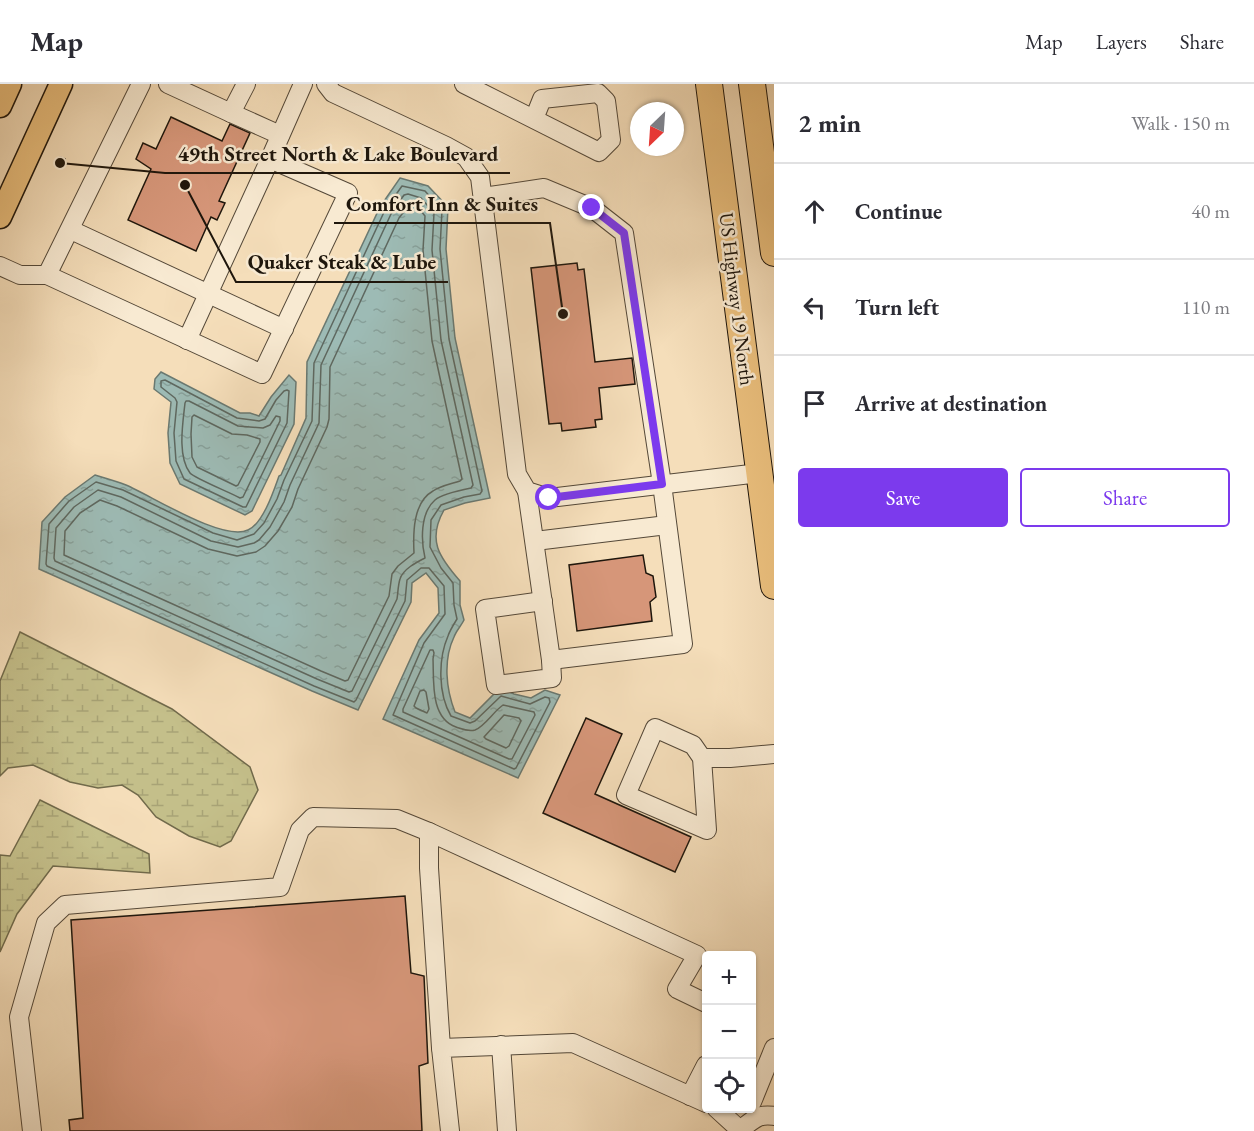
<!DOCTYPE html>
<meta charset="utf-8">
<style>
body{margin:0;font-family:"EB Garamond",serif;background:#f7f7f7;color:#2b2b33}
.controls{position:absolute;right:18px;bottom:18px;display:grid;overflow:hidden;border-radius:6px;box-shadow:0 2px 4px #0004}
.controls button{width:54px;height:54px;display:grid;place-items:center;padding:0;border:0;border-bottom:2px solid #e1e1e2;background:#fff;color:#2b2b33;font:30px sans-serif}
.compass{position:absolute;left:630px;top:18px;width:54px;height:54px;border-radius:50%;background:#fff;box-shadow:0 2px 4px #0004;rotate:205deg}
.stop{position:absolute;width:18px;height:18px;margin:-14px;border:4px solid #7c3aed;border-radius:50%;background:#fff}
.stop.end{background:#7c3aed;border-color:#fff;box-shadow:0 2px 6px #0008}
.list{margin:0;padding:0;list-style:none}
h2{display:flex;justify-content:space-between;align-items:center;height:78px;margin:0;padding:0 24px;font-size:26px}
h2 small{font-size:20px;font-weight:400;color:#7c7c81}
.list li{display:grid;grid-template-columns:39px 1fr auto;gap:18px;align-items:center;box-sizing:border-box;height:96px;padding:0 24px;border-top:2px solid #e1e1e2}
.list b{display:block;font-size:22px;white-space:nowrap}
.list em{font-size:20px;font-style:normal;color:#7c7c81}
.actions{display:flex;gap:12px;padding:18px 24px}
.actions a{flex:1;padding:14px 0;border:2px solid #7c3aed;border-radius:6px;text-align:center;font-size:21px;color:#7c3aed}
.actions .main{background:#7c3aed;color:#fff}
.icon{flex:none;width:33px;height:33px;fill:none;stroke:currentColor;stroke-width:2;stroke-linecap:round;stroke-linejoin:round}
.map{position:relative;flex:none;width:774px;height:1047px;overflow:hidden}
header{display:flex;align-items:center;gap:36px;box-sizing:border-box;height:84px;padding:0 30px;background:#fff;border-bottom:2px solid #e1e1e2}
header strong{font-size:28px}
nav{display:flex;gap:33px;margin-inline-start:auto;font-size:21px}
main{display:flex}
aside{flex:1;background:#fff}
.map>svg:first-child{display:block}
.wetland{fill:url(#wetland-marsh);stroke:#716a4b;stroke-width:1.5}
.water{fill:url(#water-ripples);stroke:#6a7971;stroke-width:1.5}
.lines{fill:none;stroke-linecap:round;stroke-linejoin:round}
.shore{stroke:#5e6860;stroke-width:1.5}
.building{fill:#d69679;stroke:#1e160c;stroke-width:1.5}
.minor-casing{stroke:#544838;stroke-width:20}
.major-casing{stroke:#1e160c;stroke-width:25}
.highway-casing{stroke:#1e160c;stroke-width:28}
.minor{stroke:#f8ead2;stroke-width:18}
.major{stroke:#eabf7d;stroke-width:22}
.highway{stroke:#eabf7d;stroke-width:26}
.route{stroke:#7c3aed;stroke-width:8}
.labels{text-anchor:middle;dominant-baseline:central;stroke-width:5;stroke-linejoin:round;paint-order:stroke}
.street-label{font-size:20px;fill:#1e160c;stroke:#f8ead2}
.leader{fill:none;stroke:#1e160c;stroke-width:2}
.callout-dot{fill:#1e160c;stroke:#f8ead2;stroke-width:2}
.callout-label{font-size:21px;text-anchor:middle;font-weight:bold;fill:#1e160c;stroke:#f8ead2;stroke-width:5;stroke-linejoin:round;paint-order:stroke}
</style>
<header>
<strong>Map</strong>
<nav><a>Map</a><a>Layers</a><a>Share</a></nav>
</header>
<main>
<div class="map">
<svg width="774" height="1047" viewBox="0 0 774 1047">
<defs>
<pattern id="wetland-marsh" width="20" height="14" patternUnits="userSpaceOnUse" patternTransform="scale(1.5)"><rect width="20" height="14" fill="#c4bf8a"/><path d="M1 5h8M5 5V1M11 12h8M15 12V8" fill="none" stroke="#a8a376"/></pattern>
<pattern id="water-ripples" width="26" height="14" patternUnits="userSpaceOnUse" patternTransform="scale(1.5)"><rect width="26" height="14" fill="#9dbbb5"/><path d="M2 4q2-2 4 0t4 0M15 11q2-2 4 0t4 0" fill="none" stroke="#87a09a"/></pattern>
</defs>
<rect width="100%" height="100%" fill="#f5deba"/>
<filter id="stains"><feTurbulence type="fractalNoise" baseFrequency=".00333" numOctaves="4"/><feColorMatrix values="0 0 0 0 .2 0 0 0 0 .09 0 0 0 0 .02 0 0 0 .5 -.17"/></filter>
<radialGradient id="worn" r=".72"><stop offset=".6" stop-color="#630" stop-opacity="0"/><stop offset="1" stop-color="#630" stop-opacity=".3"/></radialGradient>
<!-- wetland -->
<g class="wetland">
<polygon points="20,548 172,625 250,683 258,706 231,757 220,763 189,752 156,733 138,711 122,701 98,704 70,698 33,681 8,684 0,692 0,597"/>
<polygon points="40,716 149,770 150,789 53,782 17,830 0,868 0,771 10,772"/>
</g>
<!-- water -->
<g class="water">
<path d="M400,94l28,8 20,21 -2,42 9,89 35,160 -25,5 -21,7c-17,30 -5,47 16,71v24l4,15c-3,6 -8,11 -10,17 -11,23 -8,52 1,75l15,6 30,-30 14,6 17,4 14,-8 15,5 -42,83 -135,-59 36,-79 20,-27 -1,-25 -12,-15 -14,10 -1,19 -53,108 -46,-19 -273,-122 3,-47 23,-25 30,-22c10,3 21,6 31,10 26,11 97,57 122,45 15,-6 26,-40 31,-54l2,-1 25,-57 1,-56 73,-155z"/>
<polygon points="161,288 240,329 250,329 259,332 271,313 289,291 296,298 294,340 252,427 245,431 180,400 170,379 168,349 171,318 154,305 155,295"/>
</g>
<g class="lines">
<!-- shore -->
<g class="shore">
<path d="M402,102l23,5 17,19 -2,39 9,90 33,152 -2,3 -16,3 -23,8 -10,15 -1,27 11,21 12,15 1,22 3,14c-3,5 -7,11 -9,17 -10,23 -10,58 3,80l19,7 5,-2 26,-25 29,8 15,-7 4,1 1,4 -34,66 -2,1 -121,-54 31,-72 21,-29 -1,-28 -15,-18h-8l-14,12 -2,21 -49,99 -2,2 -40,-16 -267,-120 -1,-2 3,-40 20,-23 27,-19 27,8 90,43 24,7 17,-6 10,-11 13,-24 7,-19 28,-59 2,-58 71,-153z"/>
<path d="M408,110l13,4 13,15 -2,37 9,90 32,145 -2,3c-10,2 -29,6 -36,12 -15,13 -14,41 -10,58 -8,4 -22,11 -25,21 -2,6 -2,14 -3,20l-45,92 -3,1 -32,-13 -262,-118 -1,-3 2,-30 18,-21 24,-17 23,7 90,44 27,6 16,-4 5,-3 11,-13 14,-25 6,-17 29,-62 2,-58 70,-151 13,-19z"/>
<path d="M409,121l8,1 8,10 -2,34 9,91 30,138 -2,2c-9,3 -20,5 -27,10 -20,11 -20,42 -19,62l-16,13 -6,8 -3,22 -41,84 -3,1 -24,-10 -257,-116 1,-24 15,-18 20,-13 17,6 91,43 29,7 19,-4 9,-6 13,-15 14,-24 6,-18 29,-62 2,-8 1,-52 69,-149z"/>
<polygon points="165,296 237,334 259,337 265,335 276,316 284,307 287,306 289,307 287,339 246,423 243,423 184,395 176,377 174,349 177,318 175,314 161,303 161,297"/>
<path d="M186,317h3l49,25 25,2 7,-3 6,-9 4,1v4l-37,76 -3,1c-9,-5 -46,-20 -50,-25 -13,-17 -7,-51 -5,-70z"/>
<polygon points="194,331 232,350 247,351 260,355 260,358 238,401 236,402 197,383 192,373 191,350 192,333"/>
<path d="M430,566h3l1,3 -1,6c1,22 -3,59 23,68 6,2 12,5 19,3 9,-3 19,-19 28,-25l31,7 1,3 -23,44h-3l-106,-47v-3z"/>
<polygon points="424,606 426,608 429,625 427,629 416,624 414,622 420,607"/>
<polygon points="504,631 519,634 521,637 509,662 506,664 486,655 484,653"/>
</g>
</g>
<!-- building -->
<g class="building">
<polygon points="171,33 222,57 230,40 250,49 219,117 225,119 217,136 211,133 196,167 128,136 151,85 136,75 143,59 156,65"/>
<polygon points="60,73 65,75 61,84 55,82"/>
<polygon points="577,179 578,186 584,185 595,278 632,274 635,300 599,304 602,335 595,336 596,343 562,347 561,339 549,340 531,184"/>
<polygon points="643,471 646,489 653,492 656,513 650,518 652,537 577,547 569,481"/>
<polygon points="586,634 622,650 595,710 691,753 675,788 543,729"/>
<polygon points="405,812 411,889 424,892 428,979 419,982 422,1047 70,1047 69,1036 83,1034 71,836"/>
</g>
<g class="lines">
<defs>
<g id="minor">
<polyline points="168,0 231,29"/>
<polyline points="246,0 231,29 280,51"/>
<polyline points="326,0 333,9 446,62 466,73 480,93 517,390 527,407 549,414 759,389"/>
<polyline points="464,0 599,68 611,56 606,17 598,9 542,15 534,35"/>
<polyline points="483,113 544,104 592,124 624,149 662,400 683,560 551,576 527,407"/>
<polyline points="71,146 284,245"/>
<polyline points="0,182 20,191 47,191 262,290 348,109 270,75 303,0"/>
<polyline points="47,191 141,0"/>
<polyline points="187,256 270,75"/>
<polyline points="535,457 667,441"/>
<polyline points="543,517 485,525 496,601 552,594 551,576"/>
<polygon points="655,644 693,661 702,674 707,746 626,711"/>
<polyline points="702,674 730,674 774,670"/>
<polyline points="429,748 697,871 677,905 706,919"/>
<polyline points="501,961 507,1047"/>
<polyline points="690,1012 706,981"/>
<polyline points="752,1018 774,964"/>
<polyline points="716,1024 740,1046"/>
<path d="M740,1046c12,-9 18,-17 34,-14"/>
<polyline points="32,1047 19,933 46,839 65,821 280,803 300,746 313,733 397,735 429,748 429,784 441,964"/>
<polyline points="450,1047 441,964 573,959 706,1019"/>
</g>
<g id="major">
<polyline points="0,22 10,0"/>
<polyline points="0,133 61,0"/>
</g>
<g id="highway">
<polyline points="709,0 774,502"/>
<polyline points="752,0 774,169"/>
</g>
</defs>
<!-- minor casing -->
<use href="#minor" class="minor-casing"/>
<!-- major casing -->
<use href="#major" class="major-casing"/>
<!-- highway casing -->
<use href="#highway" class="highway-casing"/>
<!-- minor -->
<use href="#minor" class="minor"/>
<!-- major -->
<use href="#major" class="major"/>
<!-- highway -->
<use href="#highway" class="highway"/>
</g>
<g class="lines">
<!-- route -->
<polyline class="route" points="549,414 662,400 624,149 592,124"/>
</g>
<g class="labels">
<!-- street labels -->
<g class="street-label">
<text transform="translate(737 215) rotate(83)">US Highway 19 North</text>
</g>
</g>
<!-- callouts -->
<path class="leader" d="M60 79L165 89H510M563 230L550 139H334M185 101L236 198H448"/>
<g class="callout-dot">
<circle cx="60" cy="79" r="6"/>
<circle cx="563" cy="230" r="6"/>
<circle cx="185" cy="101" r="6"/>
</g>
<g class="callout-label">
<text x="338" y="77">49th Street North &amp; Lake Boulevard</text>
<text x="442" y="127">Comfort Inn &amp; Suites</text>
<text x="342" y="185">Quaker Steak &amp; Lube</text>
</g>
<rect width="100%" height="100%" filter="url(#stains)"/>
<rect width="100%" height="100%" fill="url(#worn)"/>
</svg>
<div class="controls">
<button>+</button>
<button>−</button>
<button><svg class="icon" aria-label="locate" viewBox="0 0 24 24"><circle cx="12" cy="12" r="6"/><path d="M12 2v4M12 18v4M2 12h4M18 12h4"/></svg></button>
</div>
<svg class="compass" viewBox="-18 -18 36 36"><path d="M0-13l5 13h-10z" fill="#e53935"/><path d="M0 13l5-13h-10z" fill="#7c7c81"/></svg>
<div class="stop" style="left:549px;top:414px"></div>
<div class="stop end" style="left:592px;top:124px"></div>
</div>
<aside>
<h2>2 min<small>Walk · 150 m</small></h2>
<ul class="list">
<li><svg class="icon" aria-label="ahead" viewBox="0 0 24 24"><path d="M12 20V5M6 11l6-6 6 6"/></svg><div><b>Continue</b></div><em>40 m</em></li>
<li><svg class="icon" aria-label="left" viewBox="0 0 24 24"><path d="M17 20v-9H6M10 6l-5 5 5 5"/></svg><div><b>Turn left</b></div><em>110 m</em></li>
<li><svg class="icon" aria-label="arrive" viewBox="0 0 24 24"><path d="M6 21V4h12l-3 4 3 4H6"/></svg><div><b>Arrive at destination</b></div></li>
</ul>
<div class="actions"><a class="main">Save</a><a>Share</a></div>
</aside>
</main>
